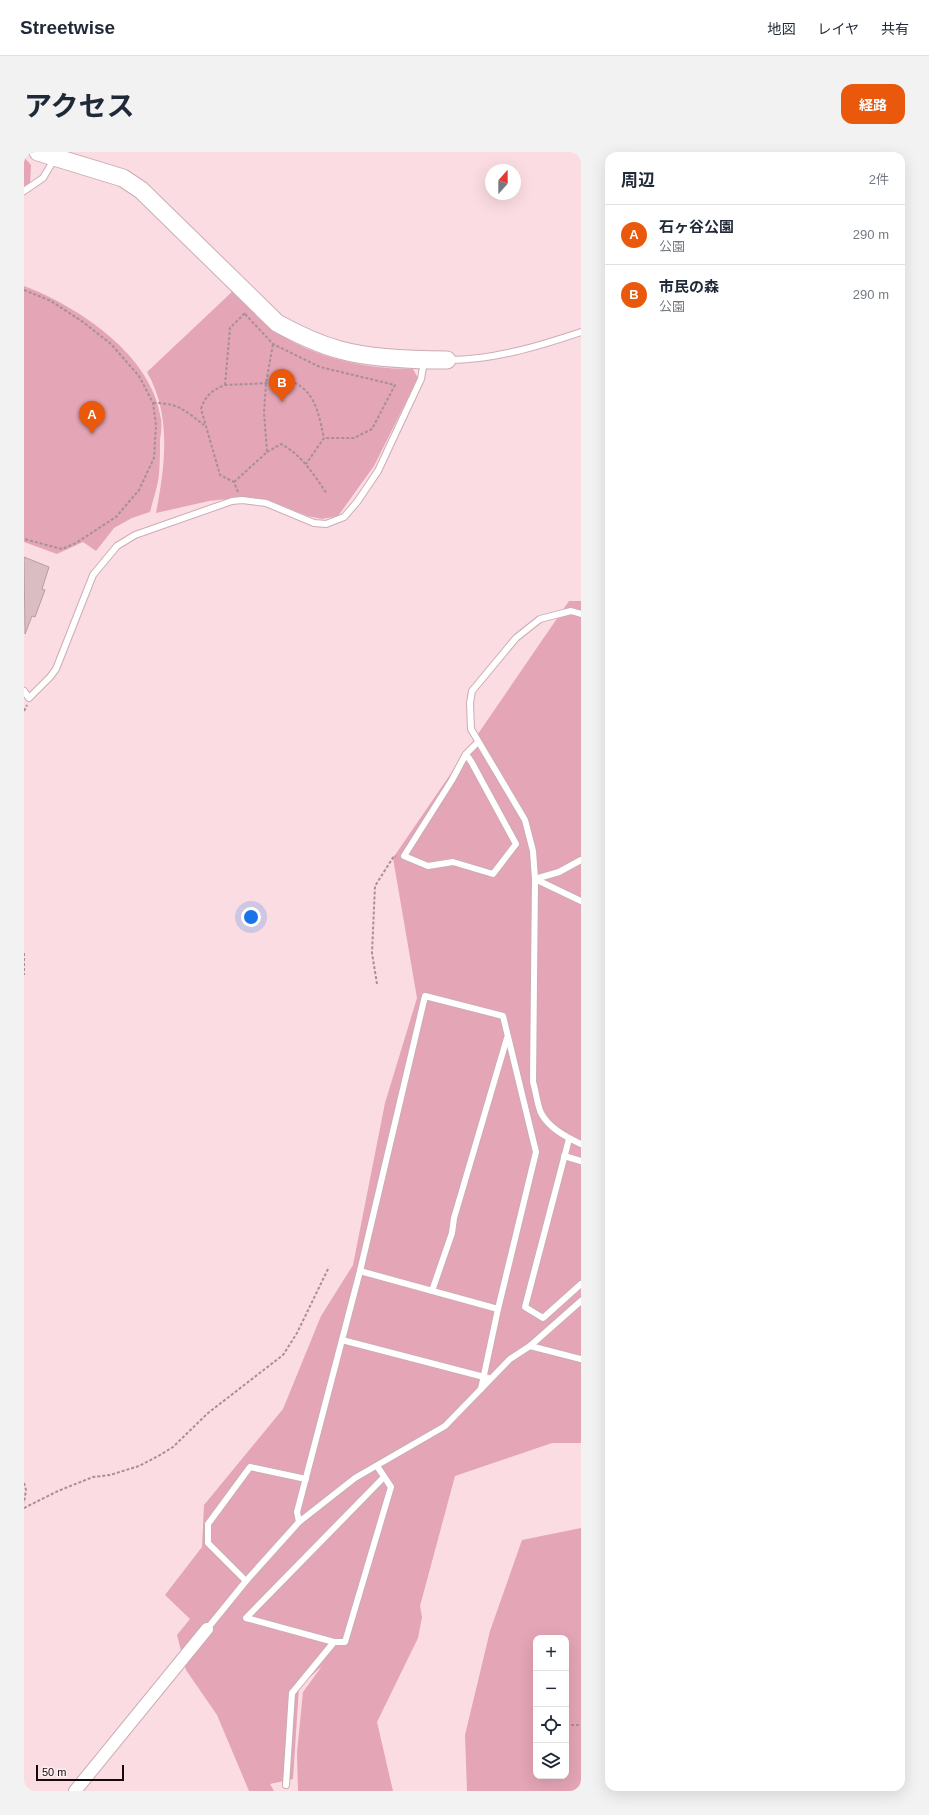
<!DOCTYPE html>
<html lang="ja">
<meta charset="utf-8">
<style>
body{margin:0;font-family:Helvetica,"Noto Sans JP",sans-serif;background:#f2f2f3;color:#1f2937}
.controls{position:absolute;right:12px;bottom:12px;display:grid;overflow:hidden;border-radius:8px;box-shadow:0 4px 16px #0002}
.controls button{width:36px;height:36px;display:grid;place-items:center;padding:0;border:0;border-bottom:1px solid #e0e1e3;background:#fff;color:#1f2937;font:20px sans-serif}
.compass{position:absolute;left:461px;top:12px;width:36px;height:36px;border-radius:50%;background:#fff;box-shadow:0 4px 16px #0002;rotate:21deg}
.scale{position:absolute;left:12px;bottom:10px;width:88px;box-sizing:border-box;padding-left:4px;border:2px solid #150b0e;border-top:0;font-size:11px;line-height:14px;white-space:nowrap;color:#150b0e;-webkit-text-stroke:3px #fbeef1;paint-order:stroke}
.you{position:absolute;left:227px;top:765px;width:14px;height:14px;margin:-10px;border:3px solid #fff;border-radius:50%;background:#1a73e8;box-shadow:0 0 0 6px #1a73e833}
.badge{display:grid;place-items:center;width:26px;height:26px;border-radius:50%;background:#ea580c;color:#fff;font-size:13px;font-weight:700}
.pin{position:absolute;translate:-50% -33px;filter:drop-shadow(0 1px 2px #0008)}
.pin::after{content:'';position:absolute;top:21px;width:14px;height:12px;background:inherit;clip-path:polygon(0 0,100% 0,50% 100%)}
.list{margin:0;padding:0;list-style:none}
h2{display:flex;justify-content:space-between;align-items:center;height:52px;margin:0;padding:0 16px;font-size:17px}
h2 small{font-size:13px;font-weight:400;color:#747a83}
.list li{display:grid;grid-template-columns:26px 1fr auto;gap:12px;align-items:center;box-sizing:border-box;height:60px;padding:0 16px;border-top:1px solid #e0e1e3}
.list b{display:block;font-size:15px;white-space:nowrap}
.list p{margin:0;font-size:13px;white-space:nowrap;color:#747a83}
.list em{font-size:13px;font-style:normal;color:#747a83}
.icon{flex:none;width:22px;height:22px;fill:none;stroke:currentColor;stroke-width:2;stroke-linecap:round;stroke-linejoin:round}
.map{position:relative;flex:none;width:557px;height:1639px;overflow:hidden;border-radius:12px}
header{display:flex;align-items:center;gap:24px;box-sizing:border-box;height:56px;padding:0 20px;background:#fff;border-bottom:1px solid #e0e1e3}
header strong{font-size:19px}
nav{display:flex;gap:22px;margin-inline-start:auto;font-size:14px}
.intro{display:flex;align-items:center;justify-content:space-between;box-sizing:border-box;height:96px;padding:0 24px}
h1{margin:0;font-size:28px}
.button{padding:10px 18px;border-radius:12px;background:#ea580c;color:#fff;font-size:14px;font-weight:700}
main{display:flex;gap:24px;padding:0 24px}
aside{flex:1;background:#fff;border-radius:12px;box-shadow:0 4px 16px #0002}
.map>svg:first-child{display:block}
.green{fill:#e4a5b6;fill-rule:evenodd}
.building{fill:#dabcc3;stroke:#ba9ca4}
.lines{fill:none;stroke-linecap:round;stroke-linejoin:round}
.lane-casing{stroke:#cbadb4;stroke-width:8}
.street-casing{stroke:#cbadb4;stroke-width:14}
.secondary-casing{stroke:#cbadb4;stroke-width:19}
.path{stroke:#a79095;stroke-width:2;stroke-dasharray:3 2;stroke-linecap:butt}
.lane{stroke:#fff;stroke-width:6}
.street{stroke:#fff;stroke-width:12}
.secondary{stroke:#fff;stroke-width:17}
</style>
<header>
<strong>Streetwise</strong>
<nav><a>地図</a><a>レイヤ</a><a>共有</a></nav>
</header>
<div class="intro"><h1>アクセス</h1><a class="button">経路</a></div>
<main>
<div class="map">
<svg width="557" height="1639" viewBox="0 0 557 1639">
<rect width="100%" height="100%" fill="#fbdce3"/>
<!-- green -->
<g class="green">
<polygon points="0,5 7,13 6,32 0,34"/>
<path d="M0,134c55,21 128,69 137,133 1,6 0,14 -1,21 0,11 0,22 -1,34 -1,12 -6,26 -9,38l-18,6 -18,10 -18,23 -13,-9 -26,12 -33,-12z"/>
<path d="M210,138c10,11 19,23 29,32 41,34 98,47 150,47l5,9 -44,88 -36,50 -16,3 -14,-3 -40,-16 -22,-3 -37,4 -53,12c9,-47 16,-97 -9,-141z"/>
<polygon points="545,449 557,449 557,1291 528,1291 431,1324 396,1454 398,1465 394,1486 353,1570 369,1639 274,1639 273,1601 279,1540 298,1514 275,1535 269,1627 246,1632 250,1639 225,1639 193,1563 162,1518 153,1483 166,1467 141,1443 178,1395 180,1353 259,1257 297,1164 329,1113 361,951 393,846 369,706"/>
<path d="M557,1376v263h-114l-2,-56 25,-104 32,-91zM512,1486h30v138h-30z"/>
</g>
<!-- building -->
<polygon class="building" points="0,405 25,415 18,437 21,438 11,465 8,464 1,482"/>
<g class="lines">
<defs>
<g id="lane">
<polyline points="0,39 19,26 31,6"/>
<path d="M425,208c45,0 90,-14 132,-28"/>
<path d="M557,462l-10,-3 -31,8 -24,19 -44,53 -2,12 1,26 54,91 8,31 2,28 -2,203c3,9 4,22 8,31 8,15 25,24 40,31"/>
<polyline points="0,539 5,546 26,525 32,517 69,423 93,394 111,383 208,349 218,348 242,351 290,371 302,372 320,365 333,350 354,319 397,227 400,209"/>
<polyline points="442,602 448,611 492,692 469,722 429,710 404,714 380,704 428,628 442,602 454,590"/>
<polyline points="511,727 557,749"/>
<polyline points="511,727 535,720 557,708"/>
<polyline points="545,987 501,1155 519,1166 557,1132"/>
<polyline points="540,1004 557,1009"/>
<polyline points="336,1119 474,1157"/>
<polyline points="408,1139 428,1081 430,1066 483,886"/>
<polyline points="318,1188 464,1226"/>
<polyline points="506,1194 557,1207"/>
<polyline points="275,1370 273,1360 336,1119 401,844 479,864 512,1000 474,1157 457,1237"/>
<polyline points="222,1429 184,1391 184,1372 226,1315 282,1327"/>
<polyline points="183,1477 222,1429 275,1370 331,1326 421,1274 486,1207 506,1194 557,1149"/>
<polyline points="310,1490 222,1466 360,1325"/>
<polyline points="262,1633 268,1541 310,1490 321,1490 367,1335 353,1314"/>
</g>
<polyline id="street" points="51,1639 183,1477"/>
<path id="secondary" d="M14,0l85,26 18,12 136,133c20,11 41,21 63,27 29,8 77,10 107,10"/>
</defs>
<!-- lane casing -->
<use href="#lane" class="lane-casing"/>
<!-- street casing -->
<use href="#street" class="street-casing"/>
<!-- secondary casing -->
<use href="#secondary" class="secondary-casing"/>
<!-- path -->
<g class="path">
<polyline points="0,138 27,149 59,170 87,192 115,224 129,251 132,273 130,306 115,338 92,365 52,391 38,397 0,387"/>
<polyline points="221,162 249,192 296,215 371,233 348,277 330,286 300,286"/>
<polyline points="201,233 206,176 221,161"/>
<path d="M129,251c26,0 31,7 51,22"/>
<path d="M243,300l14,-8c21,11 33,31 46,50"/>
<polyline points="210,330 243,300 240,261 242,231 249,192"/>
<path d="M214,340l-4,-10 -14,-7 -19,-66c4,-13 11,-19 24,-24l68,-3c23,10 26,34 31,56l-18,26"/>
<polyline points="0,559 3,553"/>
<polyline points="0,801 0,823"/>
<polyline points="353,832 348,801 351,734 370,704 372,704"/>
<polyline points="0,1331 2,1338 0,1351"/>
<polyline points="0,1356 34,1339 69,1325 86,1323 115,1314 136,1303 149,1295 184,1261 259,1203 273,1181 305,1115"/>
<polyline points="542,1573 557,1573"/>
</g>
<!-- lane -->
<use href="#lane" class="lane"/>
<!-- street -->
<use href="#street" class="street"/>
<!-- secondary -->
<use href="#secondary" class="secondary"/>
</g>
</svg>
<div class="controls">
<button>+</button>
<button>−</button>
<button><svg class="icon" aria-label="locate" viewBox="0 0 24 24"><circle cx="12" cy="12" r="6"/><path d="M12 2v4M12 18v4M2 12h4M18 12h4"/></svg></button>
<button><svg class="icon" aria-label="layers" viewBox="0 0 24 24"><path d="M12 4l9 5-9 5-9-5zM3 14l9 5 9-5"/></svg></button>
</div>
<svg class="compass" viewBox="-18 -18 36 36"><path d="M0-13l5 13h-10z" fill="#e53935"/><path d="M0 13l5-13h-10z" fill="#747a83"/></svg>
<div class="scale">50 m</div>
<div class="you"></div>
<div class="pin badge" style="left:68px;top:282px">A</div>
<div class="pin badge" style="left:258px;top:250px">B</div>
</div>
<aside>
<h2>周辺<small>2件</small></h2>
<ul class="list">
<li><span class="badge">A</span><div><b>石ヶ谷公園</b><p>公園</p></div><em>290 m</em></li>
<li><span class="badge">B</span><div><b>市民の森</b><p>公園</p></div><em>290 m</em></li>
</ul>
</aside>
</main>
